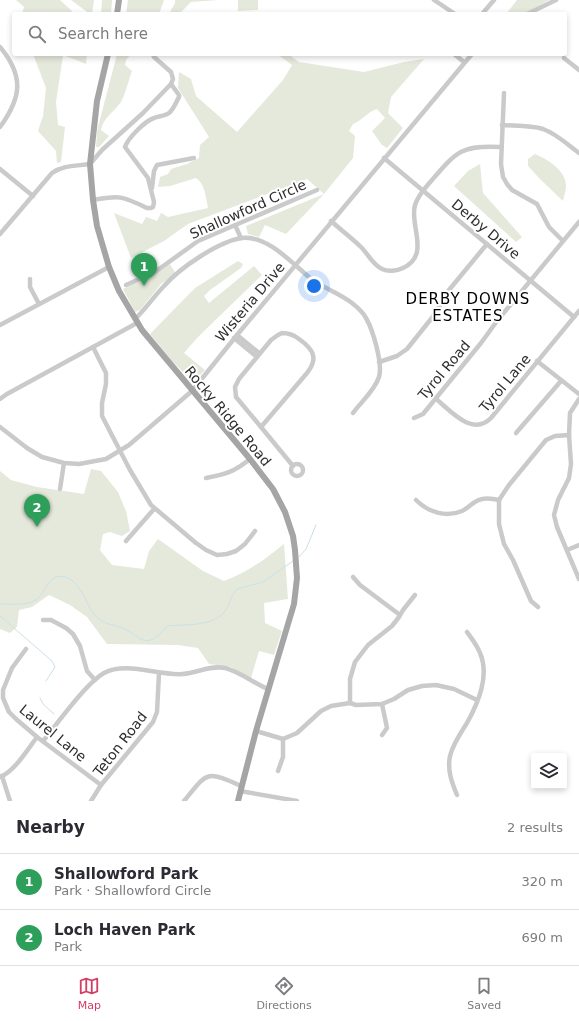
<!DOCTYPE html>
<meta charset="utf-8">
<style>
body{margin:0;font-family:"DejaVu Sans",sans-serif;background:#f7f7f7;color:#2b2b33}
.controls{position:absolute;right:12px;bottom:12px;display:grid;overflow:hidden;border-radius:4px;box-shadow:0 2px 6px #0003}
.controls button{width:36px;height:36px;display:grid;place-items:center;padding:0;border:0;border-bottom:1px solid #e1e1e2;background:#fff;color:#2b2b33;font:20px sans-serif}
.you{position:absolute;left:314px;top:286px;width:14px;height:14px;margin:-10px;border:3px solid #fff;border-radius:50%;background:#1a73e8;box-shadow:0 0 0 6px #1a73e833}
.badge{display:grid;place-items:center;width:26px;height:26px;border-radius:50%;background:#d63d63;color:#fff;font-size:13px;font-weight:700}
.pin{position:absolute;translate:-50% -33px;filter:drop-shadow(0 1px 2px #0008)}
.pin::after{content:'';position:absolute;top:21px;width:14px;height:12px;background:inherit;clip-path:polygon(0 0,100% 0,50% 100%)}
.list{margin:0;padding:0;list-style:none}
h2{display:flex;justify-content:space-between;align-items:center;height:52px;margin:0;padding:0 16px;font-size:17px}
h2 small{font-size:13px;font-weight:400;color:#7c7c81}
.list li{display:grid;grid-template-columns:26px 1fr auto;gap:12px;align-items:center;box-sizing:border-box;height:56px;padding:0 16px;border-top:1px solid #e1e1e2}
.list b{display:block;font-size:15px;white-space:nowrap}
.list p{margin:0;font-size:13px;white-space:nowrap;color:#7c7c81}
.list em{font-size:13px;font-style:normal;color:#7c7c81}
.icon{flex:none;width:22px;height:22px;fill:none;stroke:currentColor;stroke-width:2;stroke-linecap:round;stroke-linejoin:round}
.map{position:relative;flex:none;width:579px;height:801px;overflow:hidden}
.search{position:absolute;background:#fff;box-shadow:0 2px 6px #0003;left:12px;right:12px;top:12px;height:44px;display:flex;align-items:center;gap:10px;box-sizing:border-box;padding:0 14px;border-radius:4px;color:#7c7c81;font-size:15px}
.sheet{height:164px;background:#fff}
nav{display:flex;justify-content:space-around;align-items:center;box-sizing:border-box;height:56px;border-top:1px solid #e1e1e2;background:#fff;font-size:11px;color:#7c7c81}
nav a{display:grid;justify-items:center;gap:2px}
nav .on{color:#d63d63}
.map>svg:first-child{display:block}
.green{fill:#e5e9db}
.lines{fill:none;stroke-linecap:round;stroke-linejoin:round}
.stream{stroke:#c9e1e8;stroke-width:1}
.minor{stroke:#cacaca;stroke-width:4.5}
.major{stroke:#a5a5a5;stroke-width:6}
.labels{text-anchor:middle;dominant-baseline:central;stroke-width:4;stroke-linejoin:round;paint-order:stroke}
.street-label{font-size:14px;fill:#2d2d2d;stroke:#fff}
.neighbourhood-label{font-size:15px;letter-spacing:1px;fill:#000;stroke:#fff}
</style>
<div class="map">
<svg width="579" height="801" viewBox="0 0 579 801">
<rect width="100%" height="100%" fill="#fff"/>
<!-- green -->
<g class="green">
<polygon points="16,0 60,0 72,11 70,14 22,14 24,7"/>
<polygon points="71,0 94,0 92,14 90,14"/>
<polygon points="102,0 112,0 111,14 101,14"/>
<polygon points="128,0 164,0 159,14 126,14"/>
<polygon points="175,0 219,0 191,2 179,14 174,13 169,14 175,3"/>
<polygon points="238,0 258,0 258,10 238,11"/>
<polygon points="517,0 549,0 524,14 506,14"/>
<polygon points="33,54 87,54 86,64 63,55 56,102 58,125 65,127 61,162 57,163 56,151 38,131 43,116 46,88"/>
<path d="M117,54h14l-5,6 -1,5 7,6c-3,8 -7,24 -11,31 -7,10 -18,16 -20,28l8,6 -10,11h-3l1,-16z"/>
<path d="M277,54h11l11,8 65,10 40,-10 20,-3 -33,38 -3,16 15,15 -16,20 -5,-3 -10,-14 13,-13 -8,-9c-10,3 -14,11 -24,15l-4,7 6,5 -2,22 -29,36 -38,40 -21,-9 -6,12 -11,-3 -2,-8 78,-32 -17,-15 -119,45 -24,17 -33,17 -17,-45 28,11 4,-7 11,4 4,-8 7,4 40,-9c-2,-10 -3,-24 -12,-30l-26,8 -12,1 2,-10 8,-3 3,-5 16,-5 12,-6 1,-13 9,-8 -31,-49 1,-16 12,7 5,17 41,36 46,-52 9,-15z"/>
<path d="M535,154c12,5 31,16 31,32 0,5 -2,10 -3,15l-23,-22 -12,-13v-7z"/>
<polygon points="480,164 483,193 522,237 516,242 454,186 468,171"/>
<polygon points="238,261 243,264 241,268 210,290 204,296 209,303 254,266 262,275 198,337 184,353 205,370 193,382 173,362 150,334 195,288"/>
<polygon points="170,264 176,274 161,284 140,310 135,312 123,289 155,274"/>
<path d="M91,469l10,2 17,21 8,19 4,20 -8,5 -12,-4 -7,2 -3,16 12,15 32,4 5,-18 9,-12 45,32 21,10c24,-9 40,-21 60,-37l4,55 -24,4 1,20 17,8 -8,24 -15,-4 -8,27 -20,-11 -22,-3 -11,-16 -20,-3 -71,-1 -20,-27 -17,-12 -21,-10 -17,12 -13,3 -2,17 -7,6 -10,-4v-158l11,9 26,7 47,7z"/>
</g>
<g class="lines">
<!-- stream -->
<g class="stream">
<polyline points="299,557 306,549 316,525"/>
<path d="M0,604c12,0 26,2 36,-4 10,-7 13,-28 29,-23 19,6 20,31 34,42 7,6 18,6 26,10 10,4 17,17 30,9 5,-3 8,-9 13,-12 18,-2 45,1 57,-15 5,-7 6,-17 12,-22l26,-7 30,-21"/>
<polyline points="0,616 52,661 55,667 46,681"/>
<polyline points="40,698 43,704 54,714"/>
</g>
<!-- minor -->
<g class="minor">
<polyline points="434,0 455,14"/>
<polyline points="482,14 494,0"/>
<polyline points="527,14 556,0"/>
<path d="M0,47c24,29 22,50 0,80"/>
<polyline points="454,54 464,62"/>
<polyline points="564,58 579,70"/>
<polyline points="504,93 501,164 503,177 507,184 512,190 537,204 549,227 563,241"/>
<path d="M502,125c13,1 28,0 41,4 14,5 25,16 36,24"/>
<polyline points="384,158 574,317"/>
<polyline points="0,169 33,196"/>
<polyline points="152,188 154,171 157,165 194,158"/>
<path d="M93,200c27,-5 29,-4 54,8h4l2,-1 1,-5 -6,-24 -23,-31c3,-9 20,-26 29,-29 5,-2 11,-2 15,-5 5,-4 7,-11 10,-16v-2l-8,-11"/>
<path d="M331,221c10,9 21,17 30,26 7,7 12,18 21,22 6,3 15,2 21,-1 28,-13 6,-43 12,-63 3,-10 11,-18 17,-25 25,-29 30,-35 69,-33"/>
<polyline points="235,225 241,238"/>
<path d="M0,234l52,-61c11,-8 25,-7 38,-9l12,-14 41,-37 28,-29 2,-5 -2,-7 -17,-15 -1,-3"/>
<polyline points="30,279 30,287 39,304"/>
<polyline points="126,285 155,272 198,241 317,190"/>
<path d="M135,319c11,-10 19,-23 30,-34 15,-17 54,-44 77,-47 25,-3 50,25 68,40 13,10 29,15 42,25 5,4 11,9 14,15 7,12 17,46 13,59 -4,13 -18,25 -26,36"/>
<polyline points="0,325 109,267"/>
<path d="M282,333c7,0 12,2 17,6 14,10 20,19 8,34l-46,54 -25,-30 -1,-10 4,-8 32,-39 7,-5z"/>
<polyline points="237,335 259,353"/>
<polyline points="234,338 257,357"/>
<polyline points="93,347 106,373 106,384 102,403 102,416 130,470 151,505 196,543 206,550 217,555 227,554 236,551 245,544 255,531"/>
<polyline points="537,361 579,394"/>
<polyline points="379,362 397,356 407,349 435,314 449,290 487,244"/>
<path d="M435,398c16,13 37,39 56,20l88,-107"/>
<polyline points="0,399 7,394 137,323"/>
<polyline points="579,399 570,413 569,435 571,464 569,478 558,500 554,515 557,527 579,579"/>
<polyline points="414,418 423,414 481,343 497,321 579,222"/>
<polyline points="0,427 27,448 42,457 64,463 79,464 106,459 129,445 192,391 237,335 472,54"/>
<polyline points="261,427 293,466"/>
<polyline points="516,433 561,381"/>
<circle cx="297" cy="470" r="6"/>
<path d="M206,478c20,-4 28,-6 44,-19"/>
<polyline points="60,489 64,463"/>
<path d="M416,500c12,12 30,18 46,11 5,-2 8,-6 13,-9 7,-5 16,-4 24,-2"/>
<polyline points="126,541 154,509"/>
<polyline points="567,550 579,545"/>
<polyline points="353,577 360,585 400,615"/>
<polyline points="538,607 531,601 513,560 504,544 499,524 499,500 509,485 546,440 555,436 569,435"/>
<polyline points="43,620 51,620 66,628 73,634 80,646 87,671 95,680"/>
<polyline points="26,649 12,668 3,690 3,698 9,712 16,719 37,737 101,785"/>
<polyline points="350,703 350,679 355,662 368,645 392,626 399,617 403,610 415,595"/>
<polyline points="382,704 387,728 382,735"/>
<polyline points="256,731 283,739 297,733 321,711 331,706 350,703 356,705 382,704 394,699 408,690 422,686 436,685 454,689 477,700"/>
<path d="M43,741c14,-17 43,-58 61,-68 23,-12 54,3 79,1 14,-1 27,-9 42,-6 16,4 28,15 43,21"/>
<polyline points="278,771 283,757 283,739"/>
<polyline points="2,776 10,801"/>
<path d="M0,777c14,-5 28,-28 37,-40"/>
<polyline points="240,791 297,801"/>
<path d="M457,795c-5,-12 -10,-25 -7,-39 3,-12 10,-22 17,-33 11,-20 23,-47 13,-70 -3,-8 -8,-14 -13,-21"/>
<polyline points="91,801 101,785 153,722 157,712 159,673"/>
<path d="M184,801c24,-29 21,-31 57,-15"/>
</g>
<!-- major -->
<g class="major">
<polyline points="117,14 119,0"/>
<polyline points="108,54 97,101 90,164 93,200 97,226 109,267 119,291 142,330 250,459 273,489 285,512 293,536 295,550 297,578 294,604 256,731 238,801"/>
</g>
</g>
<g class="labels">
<!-- street labels -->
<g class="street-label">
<text transform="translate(248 209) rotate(-24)">Shallowford Circle</text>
<text transform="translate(486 229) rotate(40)">Derby Drive</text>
<text transform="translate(250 302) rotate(-50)">Wisteria Drive</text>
<text transform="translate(444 370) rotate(-50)">Tyrol Road</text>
<text transform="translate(505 383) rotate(-50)">Tyrol Lane</text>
<text transform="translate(228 416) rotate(50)">Rocky Ridge Road</text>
<text transform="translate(53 733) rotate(39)">Laurel Lane</text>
<text transform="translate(120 744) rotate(-52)">Teton Road</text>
</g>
<!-- neighbourhood labels -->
<g class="neighbourhood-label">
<text x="468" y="299">DERBY DOWNS<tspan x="468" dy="17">ESTATES</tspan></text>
</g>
</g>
</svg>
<div class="controls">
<button><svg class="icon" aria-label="layers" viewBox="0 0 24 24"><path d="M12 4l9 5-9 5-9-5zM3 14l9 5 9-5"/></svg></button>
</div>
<div class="you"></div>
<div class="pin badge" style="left:144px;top:286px;background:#2e9e5b">1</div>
<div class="pin badge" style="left:37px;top:527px;background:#2e9e5b">2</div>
<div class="search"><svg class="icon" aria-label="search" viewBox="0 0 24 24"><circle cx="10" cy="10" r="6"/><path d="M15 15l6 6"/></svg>Search here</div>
</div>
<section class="sheet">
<h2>Nearby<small>2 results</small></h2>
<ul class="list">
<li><span class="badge" style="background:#2e9e5b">1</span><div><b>Shallowford Park</b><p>Park · Shallowford Circle</p></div><em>320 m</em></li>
<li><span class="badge" style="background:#2e9e5b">2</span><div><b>Loch Haven Park</b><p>Park</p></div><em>690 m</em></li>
</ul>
</section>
<nav>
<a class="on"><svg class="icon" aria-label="map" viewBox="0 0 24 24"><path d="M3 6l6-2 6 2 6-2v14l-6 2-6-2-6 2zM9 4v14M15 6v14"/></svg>Map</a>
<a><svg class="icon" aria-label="directions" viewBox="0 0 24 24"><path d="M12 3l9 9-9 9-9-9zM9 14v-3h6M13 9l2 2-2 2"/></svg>Directions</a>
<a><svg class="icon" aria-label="saved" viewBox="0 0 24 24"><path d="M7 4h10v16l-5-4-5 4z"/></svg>Saved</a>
</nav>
